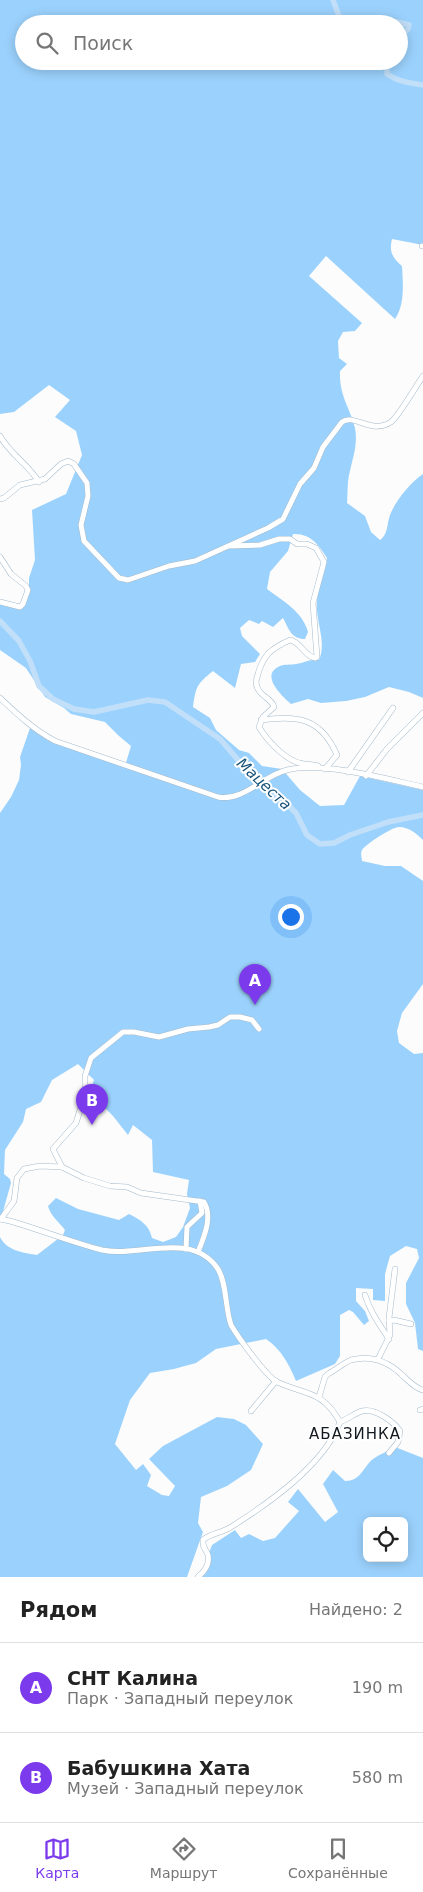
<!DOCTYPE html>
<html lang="ru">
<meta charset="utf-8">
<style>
body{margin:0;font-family:"DejaVu Sans",sans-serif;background:#f2f2f2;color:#222}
.controls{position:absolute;right:15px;bottom:15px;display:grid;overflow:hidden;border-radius:8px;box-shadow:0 2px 12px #0003}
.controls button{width:45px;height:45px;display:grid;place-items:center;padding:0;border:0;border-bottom:1px solid #e0e0e0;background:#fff;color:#222;font:25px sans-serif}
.you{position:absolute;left:290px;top:916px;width:18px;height:18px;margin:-12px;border:4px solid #fff;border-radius:50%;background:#1a73e8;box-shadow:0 0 0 8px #1a73e833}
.badge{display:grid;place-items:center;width:32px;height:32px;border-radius:50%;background:#7c3aed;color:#fff;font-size:16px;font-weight:700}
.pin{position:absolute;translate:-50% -41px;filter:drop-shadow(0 1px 2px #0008)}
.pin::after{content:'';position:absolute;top:26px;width:18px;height:15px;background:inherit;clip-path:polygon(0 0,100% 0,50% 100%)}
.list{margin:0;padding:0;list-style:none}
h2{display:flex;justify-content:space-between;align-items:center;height:65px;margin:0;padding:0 20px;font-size:21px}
h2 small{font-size:16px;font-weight:400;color:#767676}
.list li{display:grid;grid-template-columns:32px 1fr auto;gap:15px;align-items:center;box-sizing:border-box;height:90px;padding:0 20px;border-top:1px solid #e0e0e0}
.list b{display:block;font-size:19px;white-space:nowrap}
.list p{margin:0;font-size:16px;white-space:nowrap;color:#767676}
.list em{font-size:16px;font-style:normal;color:#767676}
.icon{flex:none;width:28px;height:28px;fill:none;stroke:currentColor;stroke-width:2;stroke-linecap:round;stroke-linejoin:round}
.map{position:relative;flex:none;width:423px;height:1577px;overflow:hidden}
.search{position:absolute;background:#fff;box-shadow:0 2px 12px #0003;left:15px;right:15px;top:15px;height:55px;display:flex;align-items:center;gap:12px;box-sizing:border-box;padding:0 18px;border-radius:28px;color:#767676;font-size:19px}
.sheet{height:245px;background:#fff}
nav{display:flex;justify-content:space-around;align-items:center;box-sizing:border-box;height:70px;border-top:1px solid #e0e0e0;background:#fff;font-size:14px;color:#767676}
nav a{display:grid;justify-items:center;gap:2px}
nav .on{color:#7c3aed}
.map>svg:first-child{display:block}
.green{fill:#9bd2fd;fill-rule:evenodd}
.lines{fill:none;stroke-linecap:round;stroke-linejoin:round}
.river{stroke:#c1dff8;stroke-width:5.5}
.minor-casing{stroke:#a5bacb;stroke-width:6}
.minor{stroke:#fff;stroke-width:5}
.labels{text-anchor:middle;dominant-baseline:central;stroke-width:4;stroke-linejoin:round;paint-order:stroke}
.water-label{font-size:15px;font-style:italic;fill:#17537a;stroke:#fff}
.neighbourhood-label{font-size:15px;letter-spacing:1px;fill:#12191f;stroke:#fff}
</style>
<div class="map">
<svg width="423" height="1577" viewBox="0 0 423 1577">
<rect width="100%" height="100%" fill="#fcfcfc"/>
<!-- green -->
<g class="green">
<path d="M0,0h423v245l-31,-6c-3,12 0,19 10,27 1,17 3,39 -7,53l-69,-63 -17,20 53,47 -7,8 -12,1 -5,9 1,17 8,6 -7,7c-1,25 10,36 15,57 3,16 -2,29 -5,43 -3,10 -2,21 -3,32l18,13 6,16 9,8c8,-5 7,-17 10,-25 6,-15 20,-32 33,-41v224l-14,-6 -20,-5 -24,10 -19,4 -25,2 -13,-4 -17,5c-9,-8 -32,-29 -11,-38 4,-2 11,-1 16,-2 8,-1 14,-5 23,-4 7,-16 -1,-33 -2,-50 -2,-18 8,-34 10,-52 -8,-13 -17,-25 -34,-24l-5,17 -18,21 -3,17c16,12 36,23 41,43l-3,7c-14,0 -16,-10 -22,-21l-10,9 -11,-6 -3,3 -10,-4 -9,8 2,8 18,18 -5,8 -14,2 -6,24 -22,-17c-16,13 -17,15 -20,36l17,11 6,12 23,20 10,3 13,13 20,3 18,21 20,16 24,-1 16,-29 63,14v50c-6,-6 -14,-13 -24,-13 -7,0 -33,17 -37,23 -2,3 0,8 0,11l23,5h16l22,15v103l-21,29 -5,18 2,12 15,11 9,-1v298l-5,-2 -3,-26 -9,-19v-21l13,-25 -2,-9 -11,-3 -16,10 -5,18v27l-12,-1v-11l-17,-1v13l9,10 4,10 -5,4 -11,-13 -4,-2 -9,5v41l-5,8 -39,17c-7,-17 -15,-32 -30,-42l-50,10 -20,14 -22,6 -24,4 -20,27 -15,44 21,26 7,-6 8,11 -4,11 15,9 7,1 6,-10 -26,-27 14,-13 54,-29 17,2 12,6 17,19 -12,26 -24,16 -26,11 -3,26 5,9 -16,45h-187v-340c7,14 24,16 37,18l26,-20 2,-5c-6,-8 -15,-15 -17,-24l8,-8 22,11 41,11 10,-6c12,6 20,11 23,24l11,4 13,-5 7,-10 7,-19 -3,-14 2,-14 -36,-8 -1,-32 -19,-15 -5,10 -15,-19 -21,-21v-10l2,-5 -16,-16 -26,16 -11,22 -15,7 -3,13 -18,28 -1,24 6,5 1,4 -11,39v-409l11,-16 8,-17 2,-15 -1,-8 10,-29 24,13 71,25 6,-20 -12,-10 -14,-14 -34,-8 -7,-6 -19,-11 -19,-29 -26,-18v-47l19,5 10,-18v-12l6,-18 -3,-50 34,-16 16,-39 -6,-24 -21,-14 15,-17 -21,-15 -35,27 -14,2zM24,24h375v37h-375z"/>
<path d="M395,1447l28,11v119h-220l-2,-3 11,-29 23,-15 6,8 8,-4 14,7 12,-3 24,-27 -11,-9 10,-13 27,33 13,-10 -15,-28 10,-14 12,11c16,0 18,-14 28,-22 7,-5 15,-8 22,-12zM367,1521h37v37h-37z"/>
</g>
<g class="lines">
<!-- river -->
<g class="river">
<polyline points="333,0 342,24"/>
<polyline points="389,24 397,22 409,25 408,29 399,39"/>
<path d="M387,61v13c12,8 22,9 36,11"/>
<polyline points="0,621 19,641 30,661 39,686 53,699 74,709 94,712 148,700 165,702 220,739 251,775 274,791 296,813 307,835 320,844 334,843 350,835 388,822 423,815"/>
</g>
<defs>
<g id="minor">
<polyline points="422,246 423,246"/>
<path d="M0,436c10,18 28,28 39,46"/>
<path d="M0,499l4,-1 16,-13 25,-6 16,-15 7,-3 6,3 13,19 1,13 -7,29 3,16 35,37 9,2 41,-14 26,-5 73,-33 15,-9 17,-35 14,-16 9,-21 19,-25c12,-9 29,13 49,0 8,-6 25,-36 32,-46"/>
<path d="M230,546l30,-1 19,-6h11l7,5h10l9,4 8,14 -11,41 4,54 -2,1c-11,-2 -14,-16 -25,-18 -18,8 -27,15 -32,34 -2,6 -3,10 0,15 4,8 14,10 16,18l-11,10 -4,10c7,12 22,28 35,34 7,4 17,3 24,5"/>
<polyline points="0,557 11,574 26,586 28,590 23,604 20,607 0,602"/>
<path d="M0,698c17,16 34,32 55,43l163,56c25,5 46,-22 69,-27 36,-9 99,9 136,17"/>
<path d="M261,720c37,-5 60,-2 76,35l-12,14"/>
<polyline points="348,772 393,708"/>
<polyline points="366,776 387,749 423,713"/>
<path d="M0,1219l10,2c31,9 61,21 92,29 37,8 90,-20 116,19 9,15 7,39 13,56 7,12 35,51 46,57 29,13 45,8 63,40"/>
<polyline points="1,1219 14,1201 17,1178 24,1169 40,1166 62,1167"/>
<polyline points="186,1249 187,1227 202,1213 200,1201"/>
<path d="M198,1252c6,-15 15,-35 6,-50l-63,-9 -14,-6 -17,-1 -26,-8 -22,-11 -9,-18 23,-26 9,-29v-18l6,-18 32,-26h11l25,5 29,-8 21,-2 9,-2 12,-8h10l12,3 7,9"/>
<path d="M365,1295c5,17 15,30 24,44"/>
<polyline points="389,1321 394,1320 411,1324"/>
<polyline points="378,1359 390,1335 389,1318 395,1269"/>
<path d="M319,1397l6,-20 3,-3c6,-3 17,-12 23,-14 20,-5 36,1 50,14 7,6 13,14 22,16"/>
<polyline points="420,1410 423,1409"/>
<polyline points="251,1411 276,1381"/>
<path d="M198,1577c6,-5 12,-13 10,-22 -2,-6 -6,-7 -5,-15 8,-7 19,-7 28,-13 38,-24 93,-62 109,-105 8,-3 15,-9 22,-11 13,-3 31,10 38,20l-2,11 -9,11"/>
</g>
</defs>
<!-- minor casing -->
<use href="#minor" class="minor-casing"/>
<!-- minor -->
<use href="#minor" class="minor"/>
</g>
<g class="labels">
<!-- water labels -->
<g class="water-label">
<text transform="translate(264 784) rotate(43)">Мацеста</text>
</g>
<!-- neighbourhood labels -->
<g class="neighbourhood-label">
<text x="355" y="1434">АБАЗИНКА</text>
</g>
</g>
</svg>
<div class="controls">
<button><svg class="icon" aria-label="locate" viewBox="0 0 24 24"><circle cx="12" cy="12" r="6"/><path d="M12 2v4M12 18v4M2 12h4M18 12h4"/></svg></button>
</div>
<div class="you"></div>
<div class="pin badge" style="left:255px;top:1005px">A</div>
<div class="pin badge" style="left:92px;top:1125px">B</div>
<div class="search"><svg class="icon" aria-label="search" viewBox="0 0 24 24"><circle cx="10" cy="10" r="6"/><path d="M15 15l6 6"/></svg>Поиск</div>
</div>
<section class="sheet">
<h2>Рядом<small>Найдено: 2</small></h2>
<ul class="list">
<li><span class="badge">A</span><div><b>СНТ Калина</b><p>Парк · Западный переулок</p></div><em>190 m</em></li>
<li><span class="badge">B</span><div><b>Бабушкина Хата</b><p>Музей · Западный переулок</p></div><em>580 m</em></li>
</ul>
</section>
<nav>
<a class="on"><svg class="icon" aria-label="map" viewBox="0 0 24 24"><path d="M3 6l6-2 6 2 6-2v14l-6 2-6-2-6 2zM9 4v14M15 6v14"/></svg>Карта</a>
<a><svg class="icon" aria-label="directions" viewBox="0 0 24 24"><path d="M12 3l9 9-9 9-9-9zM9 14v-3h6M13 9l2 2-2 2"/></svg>Маршрут</a>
<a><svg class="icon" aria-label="saved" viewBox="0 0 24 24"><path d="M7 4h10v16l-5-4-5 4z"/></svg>Сохранённые</a>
</nav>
